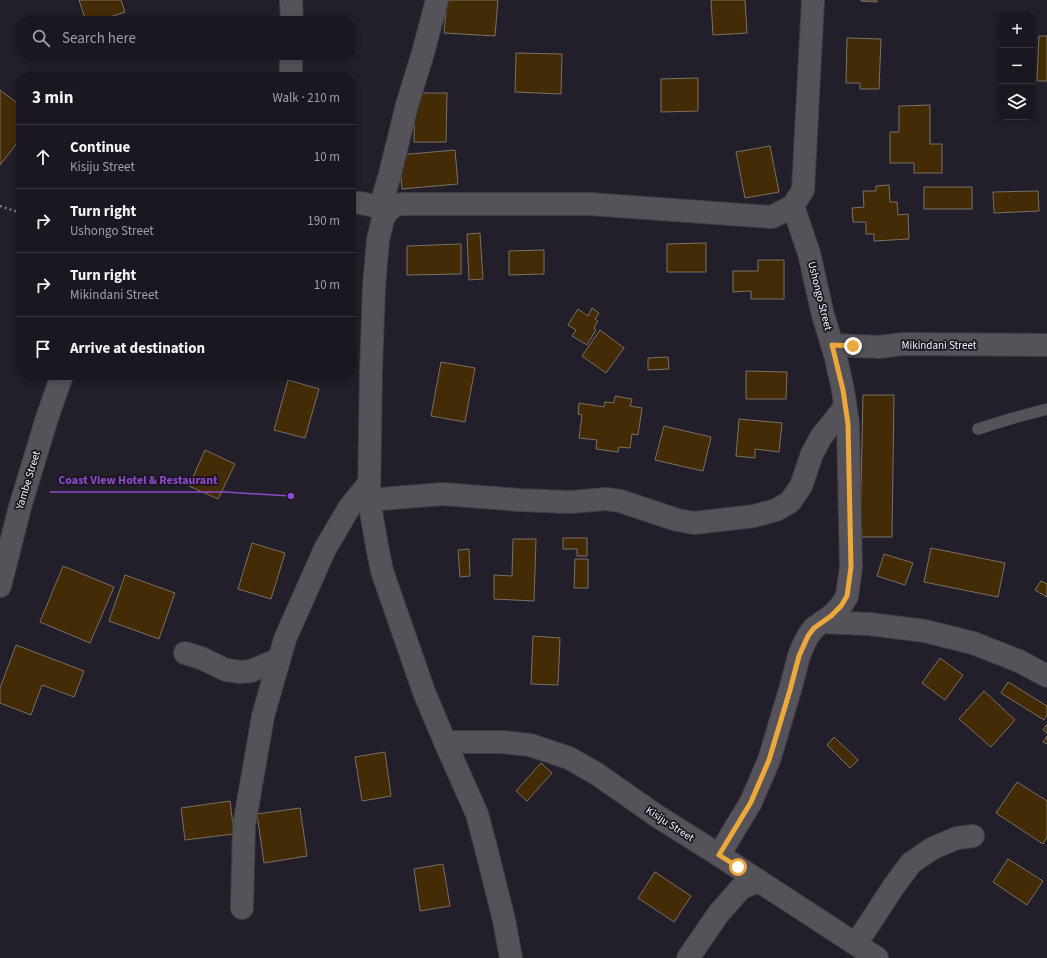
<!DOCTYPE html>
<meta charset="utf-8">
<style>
body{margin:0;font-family:"Source Sans 3",sans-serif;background:#232029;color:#f1f3f6}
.controls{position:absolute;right:12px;top:12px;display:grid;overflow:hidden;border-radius:8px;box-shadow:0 2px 6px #0003}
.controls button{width:36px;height:36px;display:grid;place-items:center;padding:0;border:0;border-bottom:1px solid #38363e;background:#1a1720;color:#f1f3f6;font:20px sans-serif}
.stop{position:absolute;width:12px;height:12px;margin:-9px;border:3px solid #eda83b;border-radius:50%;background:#fff}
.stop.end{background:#eda83b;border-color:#fff;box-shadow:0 1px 4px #0008}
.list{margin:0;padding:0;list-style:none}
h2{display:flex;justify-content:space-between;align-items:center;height:52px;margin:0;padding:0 16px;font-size:17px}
h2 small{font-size:13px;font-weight:400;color:#9f9fa5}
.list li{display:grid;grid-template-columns:26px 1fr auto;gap:12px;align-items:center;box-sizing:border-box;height:64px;padding:0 16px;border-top:1px solid #38363e}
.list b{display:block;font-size:15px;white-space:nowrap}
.list p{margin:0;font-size:13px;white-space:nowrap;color:#9f9fa5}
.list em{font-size:13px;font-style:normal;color:#9f9fa5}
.icon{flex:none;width:22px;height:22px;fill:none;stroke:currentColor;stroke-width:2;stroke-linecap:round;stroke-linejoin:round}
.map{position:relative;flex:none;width:1047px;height:958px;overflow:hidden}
.search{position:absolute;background:#1a1720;box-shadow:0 2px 6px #0003;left:16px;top:16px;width:340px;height:44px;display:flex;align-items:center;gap:10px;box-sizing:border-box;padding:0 14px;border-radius:16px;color:#9f9fa5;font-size:15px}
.panel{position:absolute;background:#1a1720;box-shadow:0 2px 6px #0003;left:16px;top:72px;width:340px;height:308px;border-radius:16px}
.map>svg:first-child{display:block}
.building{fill:#422b05;stroke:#7a7064}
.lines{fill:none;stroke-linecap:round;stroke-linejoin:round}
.lane-casing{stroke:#403d47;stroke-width:12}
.street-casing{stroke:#403d47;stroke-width:24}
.path{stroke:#7d7a83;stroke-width:2.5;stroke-dasharray:2 3;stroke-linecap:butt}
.lane{stroke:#555359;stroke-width:11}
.street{stroke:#555359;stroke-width:22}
.route{stroke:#eda83b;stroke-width:5}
.labels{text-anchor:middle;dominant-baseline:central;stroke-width:3.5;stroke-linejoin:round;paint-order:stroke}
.street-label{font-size:11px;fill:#f5f2fa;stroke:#1a1520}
.leader{fill:none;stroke:#8d4ac8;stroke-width:1.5}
.callout-dot{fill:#8d4ac8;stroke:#1a1520;stroke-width:1.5}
.callout-label{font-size:12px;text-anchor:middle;font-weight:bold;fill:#8d4ac8;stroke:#1a1520;stroke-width:3.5;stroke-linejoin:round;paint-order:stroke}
</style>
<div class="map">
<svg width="1047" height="958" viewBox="0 0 1047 958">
<rect width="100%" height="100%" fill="#231f2a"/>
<!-- building -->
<g class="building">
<polygon points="79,0 121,0 125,12 98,21 86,21"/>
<polygon points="447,0 498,0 495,36 444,33"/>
<polygon points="711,0 745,0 747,33 713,35"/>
<polygon points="861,0 877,0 877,2 861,1"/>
<polygon points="1039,36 1047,36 1047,81 1037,81"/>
<polygon points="847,38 881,39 879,89 860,89 860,83 846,83"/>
<polygon points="516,53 562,54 561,94 515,92"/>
<polygon points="698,78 698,111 661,112 661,79"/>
<polygon points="0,90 21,106 21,138 0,165"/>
<polygon points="415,93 447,93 446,142 414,142"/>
<polygon points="930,105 930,144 942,144 942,173 914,173 914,163 890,163 890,132 899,132 899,106"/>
<polygon points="770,146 779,192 745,198 736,152"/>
<polygon points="455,150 458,184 402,189 399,155"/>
<polygon points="889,185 890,202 897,202 898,215 908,214 909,239 874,241 874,234 866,234 866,222 853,222 852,208 864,207 863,191 876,191 876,186"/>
<rect x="924" y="187" width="48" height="22"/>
<polygon points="1038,191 1039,211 994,213 993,192"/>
<polygon points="480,233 483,279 469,280 467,234"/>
<polygon points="706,243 706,272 667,272 667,244"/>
<polygon points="461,244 461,274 407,275 407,246"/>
<polygon points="544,250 544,274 509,275 509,251"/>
<polygon points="758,260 784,260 784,299 751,299 751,291 733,292 733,271 758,271"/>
<polygon points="592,308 599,313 595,319 598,321 594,328 596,330 587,345 572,336 576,330 568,325 578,309 588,316"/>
<polygon points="600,330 624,348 606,373 582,356"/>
<polygon points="668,357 669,369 648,370 648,358"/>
<polygon points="441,362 475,368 465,422 431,416"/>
<polygon points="746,371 787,372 786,399 746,399"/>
<polygon points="288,380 319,389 305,438 274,430"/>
<polygon points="863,395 894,395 892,537 860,537"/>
<polygon points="615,396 632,399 630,406 642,408 638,435 632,434 630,448 619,447 618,452 596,449 597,440 579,438 582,415 578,414 579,403 604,407 605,402 614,403"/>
<polygon points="739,419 782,423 779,452 755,449 755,458 736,456"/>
<polygon points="664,426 711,437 703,471 655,460"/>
<polygon points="205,450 235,464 218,499 189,486"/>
<polygon points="563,538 587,538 587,556 577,556 577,549 563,549"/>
<polygon points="513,539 536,539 534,601 494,599 494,575 512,576"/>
<polygon points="252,543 285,553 271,599 238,589"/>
<polygon points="931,548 1005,563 998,597 924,582"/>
<polygon points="469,549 470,576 460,577 458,550"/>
<polygon points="884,554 913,563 905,585 877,576"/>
<polygon points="575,559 588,559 588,588 574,588"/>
<polygon points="63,566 114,587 90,643 40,622"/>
<polygon points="125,575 175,593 159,639 109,621"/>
<polygon points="1041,581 1047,584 1047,597 1035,590"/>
<polygon points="533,636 560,638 558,685 531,684"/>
<polygon points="16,645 84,671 74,697 42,685 31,715 0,703 0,688"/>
<polygon points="940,658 963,675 945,700 922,683"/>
<polygon points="1008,682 1047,706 1047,714 1044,720 1001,693"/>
<polygon points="984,691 1015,720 991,747 959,719"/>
<polygon points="1047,724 1047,733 1043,730"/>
<polygon points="1047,736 1047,744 1043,742"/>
<polygon points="834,737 858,760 850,768 827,745"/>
<polygon points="385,752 391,796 362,801 355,757"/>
<polygon points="541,763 552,773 527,801 516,791"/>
<polygon points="1017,782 1047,801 1047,837 1043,844 996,813"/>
<polygon points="230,801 234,834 185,840 181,808"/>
<polygon points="300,808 307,856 264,863 257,814"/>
<polygon points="1008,859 1043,881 1027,905 993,882"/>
<polygon points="443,864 450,906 420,911 414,869"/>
<polygon points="655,872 691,896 674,922 638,898"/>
</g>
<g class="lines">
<defs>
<polyline id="lane" points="978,429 1010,419 1047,409"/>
<g id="street">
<polyline points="291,0 292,21"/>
<polyline points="291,77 291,55"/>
<path d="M351,202c13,1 25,3 36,10"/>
<polyline points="380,208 390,174 407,105 423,53 437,0"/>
<polyline points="832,345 879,347 903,344 1047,345"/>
<polyline points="369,500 443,494 519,500 570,502 606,499 620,501 677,520 694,523 754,516 776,510 790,502 801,486 812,454 821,437 845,407"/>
<polyline points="0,586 20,507 47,418 62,375"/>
<polyline points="822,622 869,624 925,631 973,643 1019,661 1047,676"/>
<polyline points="185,653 201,658 226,670 241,672 251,671 279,659"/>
<polyline points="445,742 502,742 530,745 569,758 597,774 657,816 719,855 877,958"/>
<polyline points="719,855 751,802 769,760 790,690 799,656 803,646 808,636 814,628 831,616 841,606 847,596 851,567 848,424 843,390 835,354 823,315 809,253 793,206"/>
<polyline points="242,908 244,826 263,716 285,639 325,549 349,508 369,483"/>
<polyline points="856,944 894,886 911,863 933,848 957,838 973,836"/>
<polyline points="511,958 504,920 487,852 477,814 445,742 424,692 382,571 377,546 369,500 371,370 374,286 378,240 383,219 387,212 394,206 401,204 590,204 772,217 793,206 803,190 813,0"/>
<polyline points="688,958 719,913 741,888 759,881"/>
</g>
</defs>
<!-- lane casing -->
<use href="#lane" class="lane-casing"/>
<!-- street casing -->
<use href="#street" class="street-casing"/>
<!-- path -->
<polyline class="path" points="0,206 21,213"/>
<!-- lane -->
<use href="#lane" class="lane"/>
<!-- street -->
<use href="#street" class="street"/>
</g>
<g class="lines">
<!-- route -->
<polyline class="route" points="738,867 719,855 751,802 769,760 790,690 799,656 808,636 814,628 831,616 841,606 847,596 851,567 848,424 843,390 832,345 853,346"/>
</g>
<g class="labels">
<!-- street labels -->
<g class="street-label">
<text transform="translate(820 296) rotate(76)">Ushongo Street</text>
<text x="939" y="345">Mikindani Street</text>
<text transform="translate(28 480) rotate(-73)">Yambe Street</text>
<text transform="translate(670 824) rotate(33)">Kisiju Street</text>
</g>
</g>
<!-- callouts -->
<path class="leader" d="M291 496L225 492H50"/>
<circle class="callout-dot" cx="291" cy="496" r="4"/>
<g class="callout-label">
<text x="138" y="484">Coast View Hotel &amp; Restaurant</text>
</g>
</svg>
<div class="controls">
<button>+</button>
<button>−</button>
<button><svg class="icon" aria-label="layers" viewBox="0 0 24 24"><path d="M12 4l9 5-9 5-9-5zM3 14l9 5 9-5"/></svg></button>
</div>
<div class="stop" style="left:738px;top:867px"></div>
<div class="stop end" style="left:853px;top:346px"></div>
<div class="search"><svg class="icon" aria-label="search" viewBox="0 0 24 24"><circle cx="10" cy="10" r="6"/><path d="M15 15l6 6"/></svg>Search here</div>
<section class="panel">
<h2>3 min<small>Walk · 210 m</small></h2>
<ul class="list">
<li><svg class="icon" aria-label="ahead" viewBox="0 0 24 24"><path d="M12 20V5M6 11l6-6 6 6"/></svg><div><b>Continue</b><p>Kisiju Street</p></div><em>10 m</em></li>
<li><svg class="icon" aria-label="right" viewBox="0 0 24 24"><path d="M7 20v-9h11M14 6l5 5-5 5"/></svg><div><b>Turn right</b><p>Ushongo Street</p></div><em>190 m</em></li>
<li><svg class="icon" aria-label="right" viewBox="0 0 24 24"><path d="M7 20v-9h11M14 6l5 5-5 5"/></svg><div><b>Turn right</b><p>Mikindani Street</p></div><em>10 m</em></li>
<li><svg class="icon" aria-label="arrive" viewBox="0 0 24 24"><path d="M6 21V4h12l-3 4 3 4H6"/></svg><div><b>Arrive at destination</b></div></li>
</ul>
</section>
</div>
